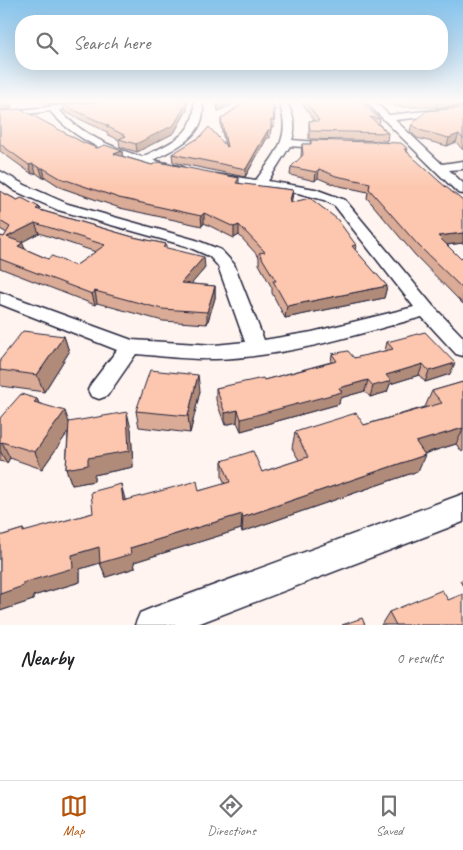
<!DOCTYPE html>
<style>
body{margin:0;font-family:Caveat,sans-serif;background:#f2f2f2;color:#202124}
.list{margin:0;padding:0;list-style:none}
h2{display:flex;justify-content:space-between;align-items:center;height:65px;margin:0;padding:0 20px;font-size:21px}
h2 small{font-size:16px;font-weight:400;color:#757577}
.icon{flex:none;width:28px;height:28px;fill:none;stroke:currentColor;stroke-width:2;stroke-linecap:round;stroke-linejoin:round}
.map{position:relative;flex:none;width:463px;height:625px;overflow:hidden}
.search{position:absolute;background:#fff;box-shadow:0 5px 20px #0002;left:15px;right:15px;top:15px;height:55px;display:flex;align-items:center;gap:12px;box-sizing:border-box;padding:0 18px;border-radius:20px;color:#757577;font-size:19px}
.sheet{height:155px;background:#fff}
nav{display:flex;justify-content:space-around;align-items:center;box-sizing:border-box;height:70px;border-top:1px solid #e0e0e0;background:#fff;font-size:14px;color:#757577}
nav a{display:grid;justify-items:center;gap:2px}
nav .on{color:#b45309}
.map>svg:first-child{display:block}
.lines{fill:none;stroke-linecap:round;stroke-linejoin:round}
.minor-casing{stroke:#22223b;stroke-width:3}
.minor{fill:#fff;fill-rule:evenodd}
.wall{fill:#daab96;stroke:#22223b;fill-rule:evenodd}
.shaded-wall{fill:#b18b7a;stroke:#22223b}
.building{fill:#fdc7af;stroke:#22223b;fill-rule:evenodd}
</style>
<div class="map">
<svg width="463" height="625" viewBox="0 0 463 625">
<rect width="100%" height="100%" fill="#fff4ef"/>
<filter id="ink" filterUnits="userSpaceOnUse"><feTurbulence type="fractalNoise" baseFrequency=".02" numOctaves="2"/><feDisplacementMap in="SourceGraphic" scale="10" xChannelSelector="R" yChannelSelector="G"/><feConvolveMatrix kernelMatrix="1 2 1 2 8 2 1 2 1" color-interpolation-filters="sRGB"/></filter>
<g filter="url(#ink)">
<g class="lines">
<defs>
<g id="minor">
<path d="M194,101h8c7,33 -24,46 -49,59l30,7 2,3 -2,3 -4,1c-47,-12 -96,-25 -129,-63l-50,7v-6l67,-7v4l-8,1c22,24 52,37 83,47 26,-13 55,-22 52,-56z"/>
<path d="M278,101h8c7,13 11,25 6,39l36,3 5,3 -5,3 -38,-3 -22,35 47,8 30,11 88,106 30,31v19l-7,-2 -34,-37c-67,18 -136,40 -206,42 -27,1 -54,-3 -80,-5l-29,42 -8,3 -8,-3 -3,-6 3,-6 26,-34 -117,-46v-12l132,48 83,5 30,-3 -27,-76 -9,-10 -23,-10 -128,-36 -43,-19 -15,-11v-9l25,14 43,19 128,36 25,10 13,14 30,76 48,-8 102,-25 -79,-101 -11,-6 -26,-7 -83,-11 -6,-4 6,-4 41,6c20,-27 37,-44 22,-79z"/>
<polygon points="365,101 374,101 389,115 463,107 463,113 395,120 442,164 463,161 463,169 449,170 463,183 463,194 458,193"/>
<polygon points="463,494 463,522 195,625 135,625 140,613 152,608"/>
</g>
</defs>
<!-- minor casing -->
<use href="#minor" class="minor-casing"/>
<!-- minor -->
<use href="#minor" class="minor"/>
</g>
<!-- wall -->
<g class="wall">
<polygon points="40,101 91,101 49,105"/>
<polygon points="107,101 189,101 188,102 187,102 187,110 174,133 137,152 120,147 119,140 107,134 107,132 65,112 63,105"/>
<polygon points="216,101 239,101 218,111"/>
<polygon points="239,101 270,101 275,110 274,127 271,127 270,138 267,138 245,177 173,162 172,154 225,145 221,127 221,119 241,104"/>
<polygon points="299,101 360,101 380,119 379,124 388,133 387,141 309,139 309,121 314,121 303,104"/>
<polygon points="390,101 463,101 463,105 436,108 436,107 396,107"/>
<polygon points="463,108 463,150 456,142 447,146 417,138 410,131 412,124"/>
<polygon points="0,111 97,148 122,151 122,156 152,165 239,178 239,184 293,190 291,202 356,245 355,250 387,286 384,298 285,318 272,293 272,288 259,264 259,257 239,235 234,238 204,223 202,226 120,208 62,188 45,177 43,178 36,173 32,174 0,151"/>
<polygon points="311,140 408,149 407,151 463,243 447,245 460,258 463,257 463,304 415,255 367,198 368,192 335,185 318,178 315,181 290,175 291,167 301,157 302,144 310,144"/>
<path d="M0,191l17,9 22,7 1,3 93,27 33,7v4l39,20 -14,16 24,2v12l-8,26 -44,-3 -66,-18 -2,2 -95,-37v-32l4,1 3,-4 -7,-4zM39,233l57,19 -21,14 -27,-7 -23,-10 -4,-7z"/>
<polygon points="64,336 69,352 44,392 1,386 0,384 0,360"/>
<polygon points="387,342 450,374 425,382 419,375 390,384 387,392 370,397 365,391 340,398 339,404 241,431 237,422 225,425 216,400 216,388 264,380 331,362 332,354 354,358 385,351"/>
<polygon points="463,382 463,451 462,452 456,444 424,454 418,471 242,532 241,529 134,562 135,568 106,577 100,563 80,569 80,582 33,596 33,600 0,611 0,536 23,529 25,532 93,513 126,500 199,491 225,484 222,477 222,461 262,472 299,460 292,448 295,432 364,425 425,407 432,391"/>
<polygon points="200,391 190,433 139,427 136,411"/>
<polygon points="37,399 39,404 69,422 131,429 133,467 94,475 94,481 72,485 66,469 68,432 42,469 10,458 7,463 0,461 0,418"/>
<polygon points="463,578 463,586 460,581"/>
<polygon points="448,600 463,625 381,625 389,612"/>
</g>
<!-- shaded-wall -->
<g class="shaded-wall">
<polygon points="10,101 12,107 11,109 0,111 0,103"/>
<polygon points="48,101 91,101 49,105"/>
<polygon points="224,101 239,101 218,111 218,104"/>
<polygon points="438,101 463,101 463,105 436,108"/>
<polygon points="187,102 187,110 174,133 137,152 136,144"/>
<polygon points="268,130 267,138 245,177 246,169"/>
<polygon points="459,134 456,142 447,146 449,138"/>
<polygon points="122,151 123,160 114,154"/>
<polygon points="33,164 36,173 32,174 29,165"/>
<polygon points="40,168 43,168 45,177 43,178"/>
<polygon points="319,169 318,178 315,181 316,172"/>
<polygon points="293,190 292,199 288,213 289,203"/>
<polygon points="204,213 204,223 202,226 201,216"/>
<polygon points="35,223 39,233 11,248 7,237"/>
<polygon points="239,225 239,235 234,238 234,227"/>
<polygon points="463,233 463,243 435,246 438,236"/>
<polygon points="23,243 26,254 18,246"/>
<polygon points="204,257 205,268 182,295 181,283"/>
<polygon points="215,286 215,298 207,324 207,312"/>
<polygon points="387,286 384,298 285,318 287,306"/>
<polygon points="95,291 97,303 95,305 92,294"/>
<polygon points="64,336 69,352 44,392 37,375"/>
<polygon points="455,363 450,374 425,382 429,371"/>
<polygon points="423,364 419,375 390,384 387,392 370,397 373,386 386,375"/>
<polygon points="198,375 200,391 190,433 188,416"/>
<polygon points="368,380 365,391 340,398 339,404 241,431 241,419 339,388"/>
<polygon points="37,399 44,415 34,402"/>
<polygon points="238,410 237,422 225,425 225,413"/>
<polygon points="65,411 71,428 42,469 35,452"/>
<polygon points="127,412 131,429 133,467 94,475 94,481 72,485 66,469 88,458"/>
<polygon points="463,428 463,430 456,444 409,458 416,442"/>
<polygon points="2,442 10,458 7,463 0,451 0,444"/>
<polygon points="425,455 418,471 242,532 243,517"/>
<polygon points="121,484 125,499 128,516 123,501"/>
<polygon points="242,514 241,529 134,562 135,568 106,577 100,563 80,569 80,582 33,596 33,600 0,611 0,594 23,583 72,555 99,547 130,548"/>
</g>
<!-- building -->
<g class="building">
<polygon points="0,101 9,101 0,103"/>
<polygon points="107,101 185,101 187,102 174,125 136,144 119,139 126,136 106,126 109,126 63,105"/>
<polygon points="217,101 224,101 218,104"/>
<polygon points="244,101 270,101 275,110 273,110 274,120 271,120 271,130 268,130 246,169 172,154 200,137 209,127 227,147 221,119 245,102"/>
<polygon points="306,101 360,101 380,119 370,117 388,133 310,131 309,121 319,121"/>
<polygon points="463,108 463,139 459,134 449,138 419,130 412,124 426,111"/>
<polygon points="21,109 82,142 97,148 105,145 122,151 114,154 152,165 158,162 239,178 236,183 293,190 289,203 310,198 337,219 356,245 352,246 387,286 287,306 273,281 276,281 259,253 265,252 239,225 234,227 204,213 201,216 119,198 60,178 43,168 40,168 33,164 29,165 0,144 0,111"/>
<polygon points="311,140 401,143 408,149 404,149 440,182 463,201 463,233 438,236 460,258 463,257 463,289 418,245 369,189 370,183 336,176 319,169 316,172 291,167 303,155 302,144 311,144"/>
<path d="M0,191l17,9 5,-2 17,9 -3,2 97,28 33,7 -3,3 41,10 -23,26 34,3 -8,26 -45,-3 -67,-18 -3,3 -92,-35v-23l4,1 6,-10 -10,-6zM35,223l70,22 -30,21 -23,-10 -4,3 -30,-13 5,-3 -16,-6z"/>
<polygon points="23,331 64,336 37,375 0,370 0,360"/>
<polygon points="425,332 455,363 429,371 423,364 386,375 391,381 373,386 368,380 339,388 342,392 241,419 238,410 225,413 216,388 263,378 264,380 337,361 332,354 348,351 354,358 393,349 387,342"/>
<polygon points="150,370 198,375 188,416 136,411"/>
<polygon points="463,382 463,428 416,442 425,455 243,517 242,514 130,548 131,554 100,563 99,547 72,555 73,568 23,583 23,586 0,594 0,536 23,529 23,532 93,513 91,492 121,484 123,501 197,481 199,491 230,482 222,461 253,451 262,472 308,457 295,432 356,413 364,425 442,403 432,391"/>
<polygon points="21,394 37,399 34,402 65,411 35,452 2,442 0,444 0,418"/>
<polygon points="127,412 129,451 88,458 88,465 66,469 69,422"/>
<polygon points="442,590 448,600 463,594 463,625 396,625 389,612"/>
<polygon points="362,618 365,625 342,625"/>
</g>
</g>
<!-- sky -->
<linearGradient id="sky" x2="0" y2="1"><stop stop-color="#85c3ec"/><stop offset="0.54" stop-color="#fffaf8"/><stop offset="1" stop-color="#fffaf8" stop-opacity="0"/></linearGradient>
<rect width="463" height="188" fill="url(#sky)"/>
</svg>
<div class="search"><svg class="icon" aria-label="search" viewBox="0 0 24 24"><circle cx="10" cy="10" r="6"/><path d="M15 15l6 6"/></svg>Search here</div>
</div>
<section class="sheet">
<h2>Nearby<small>0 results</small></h2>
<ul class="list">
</ul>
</section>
<nav>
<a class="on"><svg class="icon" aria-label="map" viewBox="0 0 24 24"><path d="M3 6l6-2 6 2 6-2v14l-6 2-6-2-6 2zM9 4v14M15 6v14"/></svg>Map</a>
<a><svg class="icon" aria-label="directions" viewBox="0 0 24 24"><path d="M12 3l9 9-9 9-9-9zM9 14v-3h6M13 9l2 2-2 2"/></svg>Directions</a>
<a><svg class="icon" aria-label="saved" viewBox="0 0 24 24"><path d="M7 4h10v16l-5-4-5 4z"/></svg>Saved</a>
</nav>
